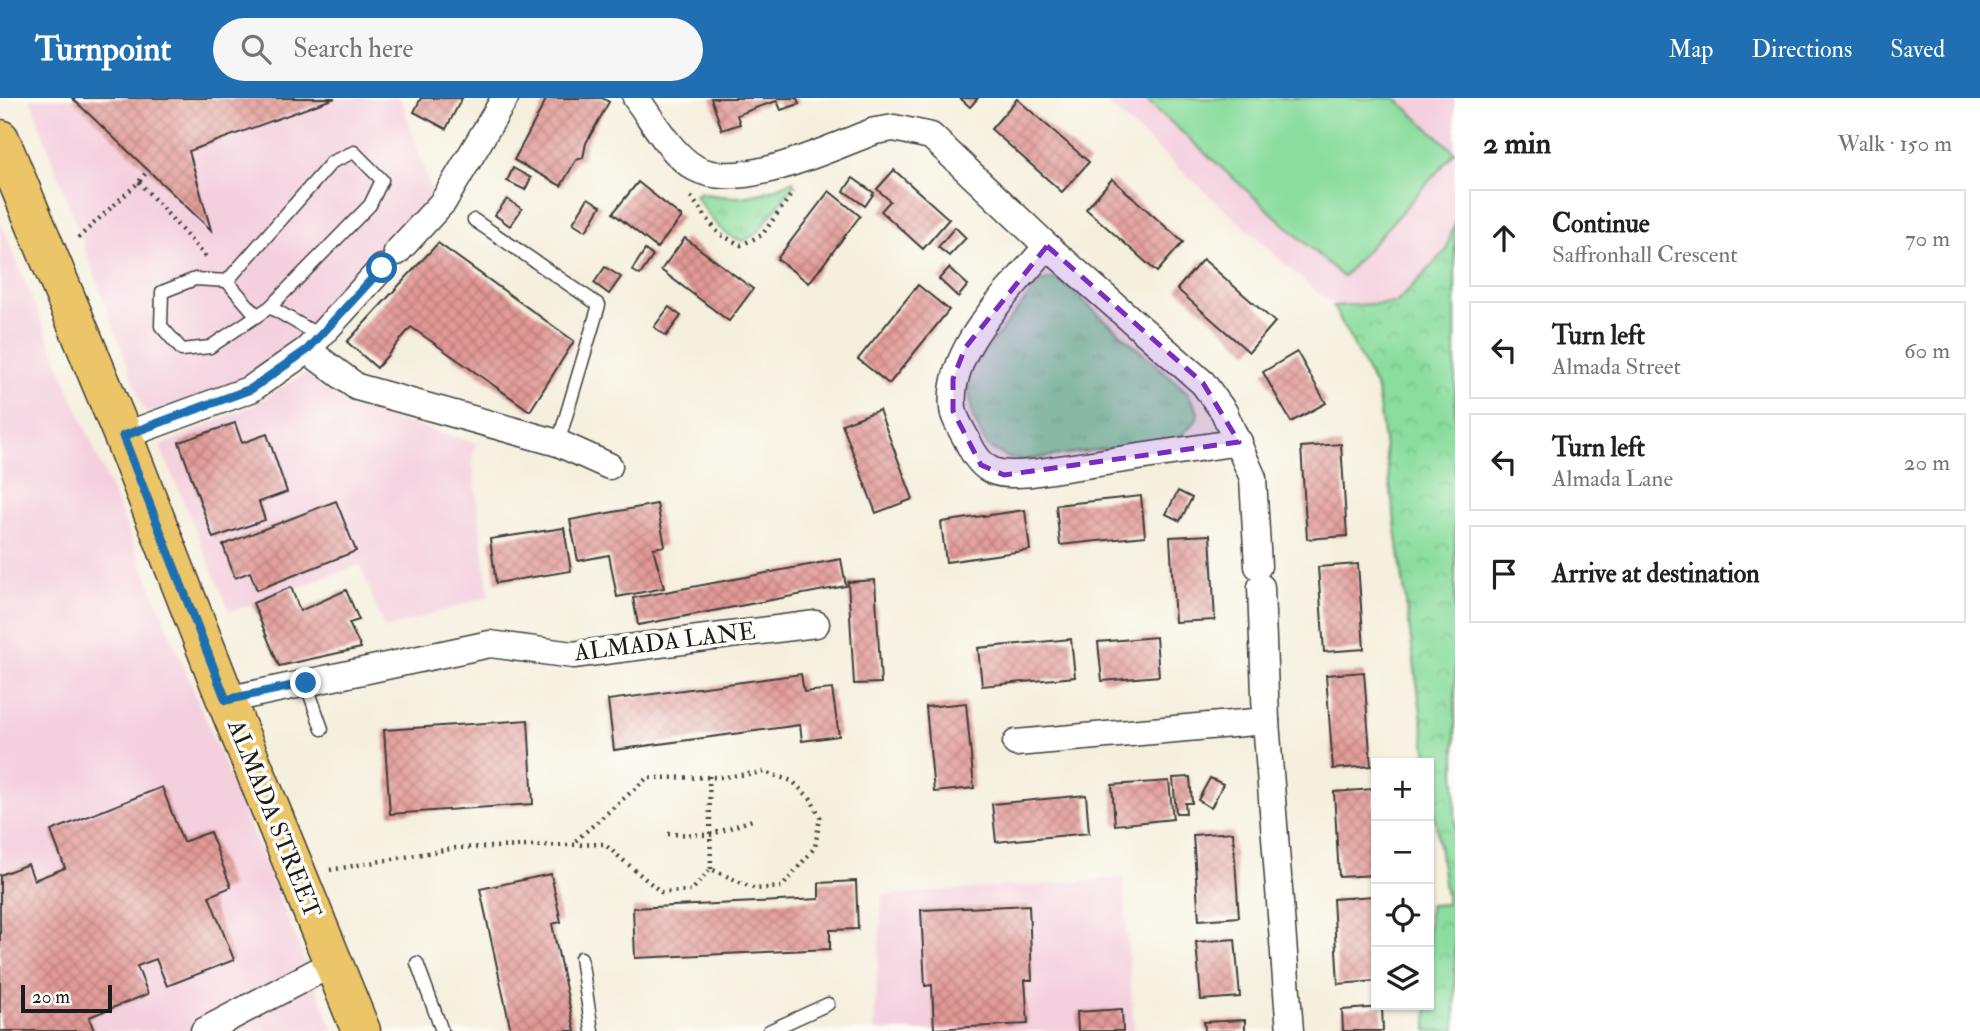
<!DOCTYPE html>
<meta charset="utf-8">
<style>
body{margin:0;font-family:"IM FELL Double Pica",serif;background:#f6f6f6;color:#202124}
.controls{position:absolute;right:21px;bottom:21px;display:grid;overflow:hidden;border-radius:0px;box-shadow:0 2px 5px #0004}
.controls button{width:63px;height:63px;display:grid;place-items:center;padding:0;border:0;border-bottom:2px solid #e0e0e0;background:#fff;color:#202124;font:35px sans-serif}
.scale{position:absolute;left:21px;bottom:18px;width:91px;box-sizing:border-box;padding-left:7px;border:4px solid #1c1c1c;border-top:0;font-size:19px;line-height:24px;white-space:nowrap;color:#1c1c1c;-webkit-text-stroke:5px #fdfcf7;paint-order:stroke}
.stop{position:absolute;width:21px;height:21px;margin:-16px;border:5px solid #1f6fb2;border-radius:50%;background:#fff}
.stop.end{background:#1f6fb2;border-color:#fff;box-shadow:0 2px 7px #0008}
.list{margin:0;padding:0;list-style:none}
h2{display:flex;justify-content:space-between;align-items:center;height:91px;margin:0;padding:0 28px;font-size:30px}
h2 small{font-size:23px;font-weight:400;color:#757577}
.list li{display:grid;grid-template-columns:46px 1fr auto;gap:21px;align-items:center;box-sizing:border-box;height:98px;margin:0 14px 14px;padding:0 14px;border:2px solid #e0e0e0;border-radius:0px}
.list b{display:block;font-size:26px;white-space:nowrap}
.list p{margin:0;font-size:23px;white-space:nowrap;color:#757577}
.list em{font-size:23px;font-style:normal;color:#757577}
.icon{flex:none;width:38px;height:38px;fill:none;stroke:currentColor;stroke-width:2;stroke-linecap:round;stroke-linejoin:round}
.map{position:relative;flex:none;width:1455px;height:933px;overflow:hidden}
header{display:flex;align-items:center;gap:42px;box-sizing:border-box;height:98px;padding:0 35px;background:#1f6fb2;color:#fff}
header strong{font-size:33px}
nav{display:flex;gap:38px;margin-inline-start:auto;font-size:24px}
.search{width:490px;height:63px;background:#f6f6f6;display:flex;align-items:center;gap:18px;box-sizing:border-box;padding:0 24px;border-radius:38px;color:#757577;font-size:26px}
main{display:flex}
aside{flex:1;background:#fff}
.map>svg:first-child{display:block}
.built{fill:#f4cfde}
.grass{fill:url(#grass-tufts);stroke:#537c5d;stroke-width:2}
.park{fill:url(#park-crowns);stroke:#537c5d;stroke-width:2}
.pitch{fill:#8add9e;stroke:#537c5d;stroke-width:2}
.building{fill:url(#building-cross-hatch)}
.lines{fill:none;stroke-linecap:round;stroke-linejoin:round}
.service-casing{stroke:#3d3c39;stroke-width:15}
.minor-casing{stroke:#3d3c39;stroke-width:29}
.primary-casing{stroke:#3d3c39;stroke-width:41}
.path{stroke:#3d3c39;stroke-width:4.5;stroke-dasharray:2 5;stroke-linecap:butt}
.service{stroke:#fff;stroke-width:12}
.minor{stroke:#fff;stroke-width:26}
.primary{stroke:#ecc569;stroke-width:38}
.route{stroke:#1f6fb2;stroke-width:9}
.marked{fill:#7b2cbf;fill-opacity:0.2;stroke:#7b2cbf;stroke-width:5;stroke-dasharray:14 9;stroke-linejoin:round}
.labels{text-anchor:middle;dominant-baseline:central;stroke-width:7;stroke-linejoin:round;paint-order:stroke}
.street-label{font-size:24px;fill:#1c1c1c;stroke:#fdfcf7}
</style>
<header>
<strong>Turnpoint</strong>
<div class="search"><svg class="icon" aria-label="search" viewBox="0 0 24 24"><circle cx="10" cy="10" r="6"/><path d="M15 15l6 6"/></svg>Search here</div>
<nav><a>Map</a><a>Directions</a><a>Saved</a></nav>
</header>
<main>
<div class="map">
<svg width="1455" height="933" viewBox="0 0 1455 933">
<defs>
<pattern id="grass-tufts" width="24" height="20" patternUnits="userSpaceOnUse" patternTransform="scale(1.75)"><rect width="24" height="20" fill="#8add9e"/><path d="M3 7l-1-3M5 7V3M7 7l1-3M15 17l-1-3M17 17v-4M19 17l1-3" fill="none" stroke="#76bd88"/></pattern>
<pattern id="park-crowns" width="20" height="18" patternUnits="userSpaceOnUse" patternTransform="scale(1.75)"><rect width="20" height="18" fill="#8add9e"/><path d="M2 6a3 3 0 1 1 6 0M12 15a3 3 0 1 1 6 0" fill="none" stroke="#76bd88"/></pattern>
<pattern id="building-cross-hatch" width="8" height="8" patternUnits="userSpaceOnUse" patternTransform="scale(1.75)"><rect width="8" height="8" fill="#e39a97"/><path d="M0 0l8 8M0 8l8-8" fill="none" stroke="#b77d7a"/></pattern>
</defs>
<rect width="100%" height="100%" fill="#fdfcf7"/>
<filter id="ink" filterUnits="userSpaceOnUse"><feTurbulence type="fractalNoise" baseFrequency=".0143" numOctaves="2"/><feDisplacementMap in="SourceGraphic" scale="14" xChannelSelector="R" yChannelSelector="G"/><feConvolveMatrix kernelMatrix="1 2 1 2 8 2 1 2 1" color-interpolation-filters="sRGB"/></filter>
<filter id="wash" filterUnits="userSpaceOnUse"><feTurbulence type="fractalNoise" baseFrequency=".00686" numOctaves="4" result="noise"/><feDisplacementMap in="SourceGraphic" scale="28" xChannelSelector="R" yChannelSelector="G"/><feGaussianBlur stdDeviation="1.57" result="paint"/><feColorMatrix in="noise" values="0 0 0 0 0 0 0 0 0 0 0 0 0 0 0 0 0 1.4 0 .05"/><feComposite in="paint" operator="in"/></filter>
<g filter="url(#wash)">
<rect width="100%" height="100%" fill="#f5efdd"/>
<!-- built -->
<g class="built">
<polygon points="30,0 401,0 432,96 305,243 239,286 145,315"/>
<polygon points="1101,0 1455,0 1455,123 1444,154 1395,204 1367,210 1336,207 1315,193"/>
<polygon points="0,124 8,142 334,933 0,933"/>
<polygon points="307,274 349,308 476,345 472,361 489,498 385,531 360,467 230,514 160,348 253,308"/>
<polygon points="1123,780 1134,933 874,933 882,797"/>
</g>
<!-- grass -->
<g class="grass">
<path d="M793,83l1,4 -37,48 -13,8c-24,-4 -36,-28 -49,-45l3,-4c39,9 58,6 95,-11z"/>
<polygon points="1057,180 1187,294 1198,314 1196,323 1178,341 1023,362 1009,360 987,348 973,320 968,285 972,269 1040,184"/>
</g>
<!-- park -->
<polygon class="park" points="1455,123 1455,933 1427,933 1429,807 1447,806 1377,292 1333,208 1396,205 1446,153"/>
<!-- pitch -->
<polygon class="pitch" points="1144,0 1395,0 1455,54 1343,179"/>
<g id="blocks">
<!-- building -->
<g class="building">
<polygon points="72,0 335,0 189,53 211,132"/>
<polygon points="421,0 462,0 446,31 414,14"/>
<polygon points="547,0 602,0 609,4 586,45 583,60 576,62 561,88 514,62"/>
<polygon points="711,0 797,0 799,6 781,12 777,3 758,9 737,17 740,26 722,32"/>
<polygon points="960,0 978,0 970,9"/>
<polygon points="1017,1 1089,64 1062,94 991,31"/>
<polygon points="513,70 531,80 525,92 507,83"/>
<polygon points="894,72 949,121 923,151 881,113 890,103 877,91"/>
<polygon points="853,80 874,95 865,108 844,93"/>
<polygon points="1112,81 1183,144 1157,174 1086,111"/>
<polygon points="638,84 682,119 657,150 613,115"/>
<polygon points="829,93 860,118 809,185 777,161"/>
<polygon points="588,100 601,108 586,133 573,125"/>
<polygon points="507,101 522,111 510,128 495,117"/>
<polygon points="955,129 966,140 949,158 938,149"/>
<polygon points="685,140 753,191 729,223 661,172"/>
<polygon points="438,145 574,243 530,313 411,229 377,270 347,244"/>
<polygon points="645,152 653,158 640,177 632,172"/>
<polygon points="1203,161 1275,224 1249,254 1177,191"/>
<polygon points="605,169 621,179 609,196 594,185"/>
<polygon points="949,170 968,187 958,199 939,181"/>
<polygon points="918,187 949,212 889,286 858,261"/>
<polygon points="669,209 681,218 666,238 654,229"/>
<polygon points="1297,254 1326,305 1291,324 1263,274"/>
<polygon points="879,312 913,401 876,415 842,326"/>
<polygon points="235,325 242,345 267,336 287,394 259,404 265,422 213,440 179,344"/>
<polygon points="1341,346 1347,438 1307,441 1301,349"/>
<polygon points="1178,393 1192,400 1180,423 1166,416"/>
<polygon points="1141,398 1145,438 1060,447 1056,407"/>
<polygon points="336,403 356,453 257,492 250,474 235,480 223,447"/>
<polygon points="657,406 665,448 653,450 664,490 617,499 609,457 578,463 570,422"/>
<polygon points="1025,412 1030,452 946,464 941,424"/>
<polygon points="564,430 571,473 496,485 490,441"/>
<polygon points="1210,437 1215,522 1175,524 1170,439"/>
<polygon points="841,461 846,488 638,527 633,500"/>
<polygon points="1358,466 1364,551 1324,554 1318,469"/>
<polygon points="875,482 881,585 854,586 848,484"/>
<polygon points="291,489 300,513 346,492 359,522 349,525 361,550 279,568 253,505"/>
<polygon points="1156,539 1159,578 1102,583 1098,544"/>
<polygon points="1071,541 1075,579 982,588 978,550"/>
<polygon points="1364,574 1371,668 1333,671 1326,577"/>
<polygon points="801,576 804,594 832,591 839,638 802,643 800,627 614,652 608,602"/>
<polygon points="966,605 974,690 934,694 926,609"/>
<polygon points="528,622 533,706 390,716 384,632"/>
<polygon points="1190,679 1192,705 1185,705 1186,715 1176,715 1173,680"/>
<polygon points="1210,680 1223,686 1211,710 1198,702"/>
<polygon points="1169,683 1173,721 1115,727 1112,687"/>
<polygon points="162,689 183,744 210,734 231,789 209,798 234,862 167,888 156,861 137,868 148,896 89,919 94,933 0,933 0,777 28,766 34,782 65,770 51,733"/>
<polygon points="1373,691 1376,777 1339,779 1334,694"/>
<polygon points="1086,697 1089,735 996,744 992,706"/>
<polygon points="1233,734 1239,819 1199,822 1193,737"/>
<polygon points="551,776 561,824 552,826 575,933 511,933 480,791"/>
<polygon points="856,783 858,831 830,832 830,851 635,860 633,810 819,801 819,785"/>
<polygon points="1373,798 1376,883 1338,886 1333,801"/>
<polygon points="1029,807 1032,882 1025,882 1028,926 934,931 932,887 925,888 921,812"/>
<polygon points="1235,841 1240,899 1201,902 1196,844"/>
<polygon points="1382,909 1383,933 1343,933 1342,912"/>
<polygon points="1122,911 1123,933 1078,933 1077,914"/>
<polygon points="1245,922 1245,933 1205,933 1204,924"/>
</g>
</g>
</g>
<g filter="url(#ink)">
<use href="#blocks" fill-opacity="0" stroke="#3d3c39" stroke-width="2"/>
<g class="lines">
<defs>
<g id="service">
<polyline points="474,122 599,207 558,345"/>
<polyline points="227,183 257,218"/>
<polyline points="270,209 370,107 382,82 354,54 332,64 227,183 195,181 162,194 161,228 182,252 210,249 270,209 320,238"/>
<polyline points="306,585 322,631"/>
<polyline points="581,860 592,933"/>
<polyline points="417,865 442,933"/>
<polyline points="769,933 828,906"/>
</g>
<g id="minor">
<path d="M636,0c17,23 34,55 59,70 44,25 136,-21 180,-37l19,-3 37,8 116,110 156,137 21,29 29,66 5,88"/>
<path d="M1047,148c-36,45 -100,101 -94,162 1,11 10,24 15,34 15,33 30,34 64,31l207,-31"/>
<polyline points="397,154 443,104 505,0"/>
<polyline points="307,252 357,289 558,345 609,368"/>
<polyline points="123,338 251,291 307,252 382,170"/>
<polyline points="1261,489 1266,623 1290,933"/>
<polyline points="226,602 490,546 573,557 816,526"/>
<polyline points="1016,645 1266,623"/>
<polyline points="204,933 335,864"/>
</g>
<polyline id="primary" points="0,41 123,338 226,602 361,933"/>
</defs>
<!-- service casing -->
<use href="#service" class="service-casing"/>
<!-- minor casing -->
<use href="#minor" class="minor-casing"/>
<!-- primary casing -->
<use href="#primary" class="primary-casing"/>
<!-- path -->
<g class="path">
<polyline points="139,84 206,159"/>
<polyline points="691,99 719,136 741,147 762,137 793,94"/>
<polyline points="78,140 139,84 148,72"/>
<polyline points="709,678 711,771"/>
<polyline points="668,736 710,737 755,721"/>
<polyline points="330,772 456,750 604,746 661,794 691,793 711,771 755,791 782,789 815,749 820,719 811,701 792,683 764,674 724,679 647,680 573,745"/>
</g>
<!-- service -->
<use href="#service" class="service"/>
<!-- minor -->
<use href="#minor" class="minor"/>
<!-- primary -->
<use href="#primary" class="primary"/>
</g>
</g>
<g class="lines" filter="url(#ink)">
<!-- route -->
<polyline class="route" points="306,585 226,602 123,338 251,291 307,252 382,170"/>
</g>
<!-- marked area -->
<path class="marked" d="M1047,148l156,137 36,59 -235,33 -23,-10 -28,-54v-32l12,-31z"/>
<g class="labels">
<!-- street labels -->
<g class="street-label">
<text transform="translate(665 544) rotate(-7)">ALMADA LANE</text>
<text transform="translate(274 721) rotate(68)">ALMADA STREET</text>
</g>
</g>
</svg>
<div class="controls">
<button>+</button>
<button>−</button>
<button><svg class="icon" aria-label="locate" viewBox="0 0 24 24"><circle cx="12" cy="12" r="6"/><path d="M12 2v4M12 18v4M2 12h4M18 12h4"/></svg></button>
<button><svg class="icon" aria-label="layers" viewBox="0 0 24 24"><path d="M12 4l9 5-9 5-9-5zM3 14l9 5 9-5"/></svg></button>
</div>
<div class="scale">20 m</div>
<div class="stop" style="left:382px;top:170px"></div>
<div class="stop end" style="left:306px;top:585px"></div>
</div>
<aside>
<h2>2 min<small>Walk · 150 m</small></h2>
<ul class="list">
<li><svg class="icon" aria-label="ahead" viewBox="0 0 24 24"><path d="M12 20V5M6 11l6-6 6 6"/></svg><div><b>Continue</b><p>Saffronhall Crescent</p></div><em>70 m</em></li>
<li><svg class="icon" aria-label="left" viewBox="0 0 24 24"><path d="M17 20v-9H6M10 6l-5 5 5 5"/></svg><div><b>Turn left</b><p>Almada Street</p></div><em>60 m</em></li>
<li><svg class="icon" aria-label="left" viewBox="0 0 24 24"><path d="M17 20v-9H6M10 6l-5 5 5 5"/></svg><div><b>Turn left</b><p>Almada Lane</p></div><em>20 m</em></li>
<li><svg class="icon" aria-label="arrive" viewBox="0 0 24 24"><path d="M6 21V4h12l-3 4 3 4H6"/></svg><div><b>Arrive at destination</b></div></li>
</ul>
</aside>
</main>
